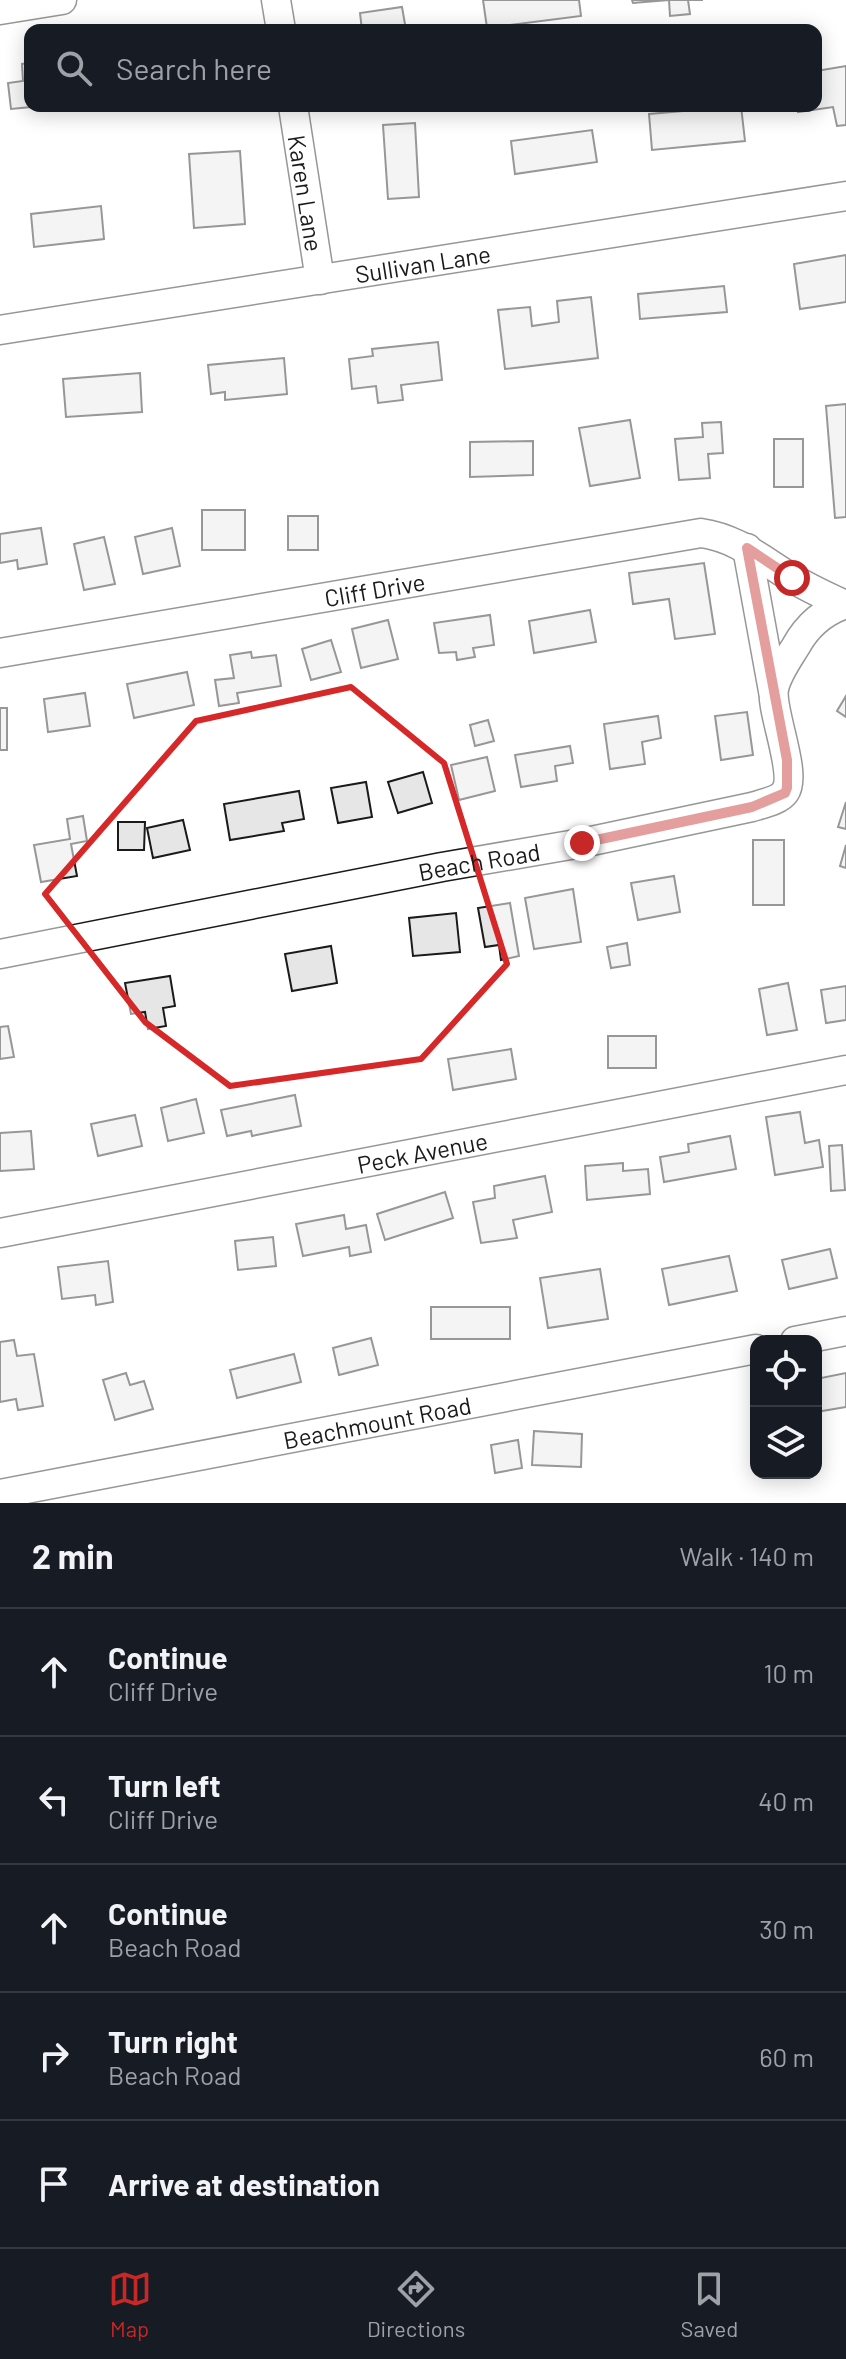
<!DOCTYPE html>
<meta charset="utf-8">
<style>
body{margin:0;font-family:Barlow,sans-serif;background:#242831;color:#f1f3f6}
.controls{position:absolute;right:24px;bottom:24px;display:grid;overflow:hidden;border-radius:16px;box-shadow:0 4px 20px #0003}
.controls button{width:72px;height:72px;display:grid;place-items:center;padding:0;border:0;border-bottom:2px solid #363941;background:#171b24;color:#f1f3f6;font:40px sans-serif}
.stop{position:absolute;width:24px;height:24px;margin:-18px;border:6px solid #c62828;border-radius:50%;background:#fff}
.stop.end{background:#c62828;border-color:#fff;box-shadow:0 2px 8px #0008}
.list{margin:0;padding:0;list-style:none}
h2{display:flex;justify-content:space-between;align-items:center;height:104px;margin:0;padding:0 32px;font-size:34px}
h2 small{font-size:26px;font-weight:400;color:#9ea1a6}
.list li{display:grid;grid-template-columns:52px 1fr auto;gap:24px;align-items:center;box-sizing:border-box;height:128px;padding:0 32px;border-top:2px solid #363941}
.list b{display:block;font-size:30px;white-space:nowrap}
.list p{margin:0;font-size:26px;white-space:nowrap;color:#9ea1a6}
.list em{font-size:26px;font-style:normal;color:#9ea1a6}
.icon{flex:none;width:44px;height:44px;fill:none;stroke:currentColor;stroke-width:2;stroke-linecap:round;stroke-linejoin:round}
.map{position:relative;flex:none;width:846px;height:1503px;overflow:hidden}
.search{position:absolute;background:#171b24;box-shadow:0 4px 20px #0003;left:24px;right:24px;top:24px;height:88px;display:flex;align-items:center;gap:20px;box-sizing:border-box;padding:0 28px;border-radius:16px;color:#9ea1a6;font-size:30px}
.sheet{height:744px;background:#171b24}
nav{display:flex;justify-content:space-around;align-items:center;box-sizing:border-box;height:112px;border-top:2px solid #363941;background:#171b24;font-size:22px;color:#9ea1a6}
nav a{display:grid;justify-items:center;gap:4px}
nav .on{color:#c62828}
.map>svg:first-child{display:block}
.building{fill:#e6e6e6;stroke:#1a1a1a;stroke-width:2}
.lines{fill:none;stroke-linecap:round;stroke-linejoin:round}
.minor-casing{stroke:#1a1a1a;stroke-width:31}
.minor{stroke:#fff;stroke-width:28}
.route{stroke:#c62828;stroke-width:10}
.marked{fill:none;stroke:#d62828;stroke-width:6;stroke-linejoin:round}
.labels{text-anchor:middle;dominant-baseline:central;stroke-width:6;stroke-linejoin:round;paint-order:stroke}
.street-label{font-size:24px;fill:#1a1a1a;stroke:#fff}
</style>
<div class="map">
<svg width="846" height="1503" viewBox="0 0 846 1503">
<rect width="100%" height="100%" fill="#fff"/>
<!-- building -->
<g class="building">
<polygon points="483,0 579,0 581,16 487,28"/>
<polygon points="632,0 703,0 688,0 690,14 670,16 669,0 633,3"/>
<polygon points="402,7 406,30 362,30 360,13"/>
<polygon points="30,63 31,107 11,109 8,83 23,81 22,64"/>
<polygon points="846,66 846,125 837,126 833,107 798,112 797,106 816,106 816,71"/>
<polygon points="741,106 745,141 652,150 649,114"/>
<polygon points="415,123 419,197 388,199 383,125"/>
<polygon points="592,130 597,162 515,174 511,141"/>
<polygon points="240,151 245,224 194,228 189,154"/>
<polygon points="101,206 104,239 34,247 31,214"/>
<polygon points="846,255 846,302 800,309 794,264"/>
<polygon points="724,286 727,312 640,319 638,294"/>
<polygon points="591,297 598,358 505,369 498,310 530,307 532,326 559,322 557,301"/>
<polygon points="438,342 442,380 401,385 403,400 378,403 376,386 352,389 349,359 373,356 372,349"/>
<polygon points="284,358 287,394 225,400 225,392 211,394 208,365"/>
<polygon points="140,373 142,412 66,417 63,379"/>
<polygon points="846,404 846,517 835,518 826,406"/>
<polygon points="630,420 640,478 590,486 579,428"/>
<polygon points="721,422 723,453 708,454 710,478 679,480 675,439 703,437 702,423"/>
<rect x="774" y="439" width="29" height="48"/>
<polygon points="533,441 533,475 470,477 470,442"/>
<rect x="202" y="510" width="43" height="40"/>
<rect x="288" y="516" width="30" height="34"/>
<polygon points="41,528 47,564 18,569 17,560 0,563 0,534"/>
<polygon points="172,528 180,566 143,574 135,537"/>
<polygon points="104,537 115,584 84,590 74,544"/>
<polygon points="704,563 715,634 675,639 669,599 633,604 629,573"/>
<polygon points="590,610 596,642 534,653 529,621"/>
<polygon points="490,615 494,645 473,648 475,657 457,660 456,652 439,653 434,623"/>
<polygon points="388,620 398,659 361,668 352,629"/>
<polygon points="331,640 341,672 311,680 302,649"/>
<polygon points="251,652 252,658 276,655 281,686 237,693 239,703 219,706 215,680 234,678 230,655"/>
<polygon points="187,672 194,705 134,718 127,684"/>
<polygon points="85,693 90,726 48,732 44,699"/>
<polygon points="846,696 846,717 837,711"/>
<rect x="0" y="708" width="7" height="42"/>
<polygon points="747,712 753,755 721,760 715,716"/>
<polygon points="658,716 661,738 642,742 645,764 610,769 604,724"/>
<polygon points="488,720 494,741 475,746 470,725"/>
<polygon points="570,746 573,763 555,766 557,781 521,787 515,755"/>
<polygon points="487,757 495,791 459,800 451,765"/>
<polygon points="423,772 432,803 398,813 388,782"/>
<polygon points="366,782 372,817 338,823 331,788"/>
<polygon points="299,791 304,819 282,823 284,831 230,840 224,804"/>
<polygon points="846,802 846,829 838,827"/>
<polygon points="83,816 87,841 71,844 77,876 41,882 34,845 70,839 67,819"/>
<polygon points="183,820 190,850 153,858 147,828"/>
<polygon points="118,822 145,822 144,850 118,850"/>
<rect x="753" y="840" width="31" height="65"/>
<polygon points="846,845 846,868 840,866"/>
<polygon points="674,876 680,912 638,920 631,883"/>
<polygon points="573,889 581,942 534,949 525,898"/>
<polygon points="510,903 519,956 501,960 499,945 485,947 478,908"/>
<polygon points="456,913 460,952 413,956 409,918"/>
<polygon points="627,943 630,965 611,968 607,947"/>
<polygon points="331,946 337,983 292,991 285,954"/>
<polygon points="170,976 175,1006 163,1008 166,1026 148,1029 145,1012 131,1014 125,983"/>
<polygon points="788,983 797,1030 767,1035 759,989"/>
<polygon points="846,986 846,1020 826,1023 821,990"/>
<polygon points="8,1026 14,1057 0,1059 0,1027"/>
<rect x="608" y="1036" width="48" height="32"/>
<polygon points="511,1049 516,1079 453,1090 448,1059"/>
<polygon points="295,1095 301,1126 252,1136 251,1131 227,1136 221,1110"/>
<polygon points="196,1099 204,1133 168,1141 161,1108"/>
<polygon points="800,1112 805,1143 819,1140 823,1167 775,1175 766,1117"/>
<polygon points="135,1115 142,1146 98,1156 91,1124"/>
<polygon points="31,1131 34,1169 0,1171 0,1133"/>
<polygon points="730,1136 736,1169 664,1182 660,1157 689,1152 688,1144"/>
<polygon points="842,1145 845,1190 831,1191 829,1146"/>
<polygon points="623,1163 623,1171 648,1169 650,1194 587,1200 585,1166"/>
<polygon points="545,1176 552,1212 513,1220 517,1238 481,1243 473,1202 495,1198 494,1186"/>
<polygon points="445,1192 453,1218 385,1240 377,1214"/>
<polygon points="344,1215 346,1229 366,1225 371,1252 350,1256 349,1247 303,1256 296,1224"/>
<polygon points="273,1237 276,1266 238,1270 235,1241"/>
<polygon points="830,1249 837,1278 789,1289 782,1260"/>
<polygon points="729,1256 737,1291 669,1305 662,1269"/>
<polygon points="108,1261 113,1302 96,1305 95,1295 62,1299 58,1267"/>
<polygon points="600,1269 608,1319 548,1328 540,1278"/>
<rect x="431" y="1307" width="79" height="32"/>
<polygon points="371,1338 378,1365 339,1375 333,1348"/>
<polygon points="14,1340 17,1356 34,1354 43,1406 18,1410 16,1399 0,1402 0,1342"/>
<polygon points="294,1354 301,1382 237,1398 230,1370"/>
<polygon points="126,1373 130,1385 144,1381 153,1409 115,1420 103,1380"/>
<polygon points="846,1373 846,1407 816,1412 816,1379"/>
<polygon points="534,1431 582,1434 581,1467 532,1465"/>
<polygon points="518,1440 522,1468 495,1473 491,1445"/>
</g>
<g class="lines">
<defs>
<g id="minor">
<polyline points="276,0 281,30"/>
<polyline points="0,10 62,0"/>
<path id="s1" d="M293,106l27,174"/>
<path id="s2" d="M0,330l846,-134"/>
<polyline points="747,548 773,691"/>
<path id="s3" d="M0,653l701,-120c36,5 61,27 91,45 16,10 34,18 51,26"/>
<path id="s4" d="M0,954l442,-87 140,-24 170,-36c10,-3 28,-7 33,-15 13,-18 -15,-82 -11,-103 3,-15 14,-30 22,-43 11,-20 28,-35 50,-42"/>
<path id="s5" d="M0,1233l846,-163"/>
<polyline points="795,1341 846,1331"/>
<path id="s6" d="M0,1494l756,-145"/>
</g>
</defs>
<!-- minor casing -->
<use href="#minor" class="minor-casing"/>
<!-- minor -->
<use href="#minor" class="minor"/>
</g>
<g class="lines">
<!-- route -->
<polyline class="route" points="582,843 752,807 785,793 787,788 787,760 747,548 792,578"/>
</g>
<!-- marked area -->
<path d="M0 0H846V1503H0ZM351,687l93,76 63,201 -86,95 -191,27 -85,-64 -100,-128 151,-173z" fill="#fff" fill-opacity=".55" fill-rule="evenodd"/>
<path class="marked" d="M351,687l93,76 63,201 -86,95 -191,27 -85,-64 -100,-128 151,-173z"/>
<g class="labels">
<!-- street labels -->
<g class="street-label">
<text stroke="none"><textPath href="#s1" startOffset="88">Karen Lane</textPath></text>
<text stroke="none"><textPath href="#s2" startOffset="428">Sullivan Lane</textPath></text>
<text stroke="none"><textPath href="#s3" startOffset="380">Cliff Drive</textPath></text>
<text stroke="none"><textPath href="#s4" startOffset="488">Beach Road</textPath></text>
<text stroke="none"><textPath href="#s5" startOffset="430">Peck Avenue</textPath></text>
<text stroke="none"><textPath href="#s6" startOffset="384">Beachmount Road</textPath></text>
</g>
</g>
</svg>
<div class="controls">
<button><svg class="icon" aria-label="locate" viewBox="0 0 24 24"><circle cx="12" cy="12" r="6"/><path d="M12 2v4M12 18v4M2 12h4M18 12h4"/></svg></button>
<button><svg class="icon" aria-label="layers" viewBox="0 0 24 24"><path d="M12 4l9 5-9 5-9-5zM3 14l9 5 9-5"/></svg></button>
</div>
<div class="stop" style="left:792px;top:578px"></div>
<div class="stop end" style="left:582px;top:843px"></div>
<div class="search"><svg class="icon" aria-label="search" viewBox="0 0 24 24"><circle cx="10" cy="10" r="6"/><path d="M15 15l6 6"/></svg>Search here</div>
</div>
<section class="sheet">
<h2>2 min<small>Walk · 140 m</small></h2>
<ul class="list">
<li><svg class="icon" aria-label="ahead" viewBox="0 0 24 24"><path d="M12 20V5M6 11l6-6 6 6"/></svg><div><b>Continue</b><p>Cliff Drive</p></div><em>10 m</em></li>
<li><svg class="icon" aria-label="left" viewBox="0 0 24 24"><path d="M17 20v-9H6M10 6l-5 5 5 5"/></svg><div><b>Turn left</b><p>Cliff Drive</p></div><em>40 m</em></li>
<li><svg class="icon" aria-label="ahead" viewBox="0 0 24 24"><path d="M12 20V5M6 11l6-6 6 6"/></svg><div><b>Continue</b><p>Beach Road</p></div><em>30 m</em></li>
<li><svg class="icon" aria-label="right" viewBox="0 0 24 24"><path d="M7 20v-9h11M14 6l5 5-5 5"/></svg><div><b>Turn right</b><p>Beach Road</p></div><em>60 m</em></li>
<li><svg class="icon" aria-label="arrive" viewBox="0 0 24 24"><path d="M6 21V4h12l-3 4 3 4H6"/></svg><div><b>Arrive at destination</b></div></li>
</ul>
</section>
<nav>
<a class="on"><svg class="icon" aria-label="map" viewBox="0 0 24 24"><path d="M3 6l6-2 6 2 6-2v14l-6 2-6-2-6 2zM9 4v14M15 6v14"/></svg>Map</a>
<a><svg class="icon" aria-label="directions" viewBox="0 0 24 24"><path d="M12 3l9 9-9 9-9-9zM9 14v-3h6M13 9l2 2-2 2"/></svg>Directions</a>
<a><svg class="icon" aria-label="saved" viewBox="0 0 24 24"><path d="M7 4h10v16l-5-4-5 4z"/></svg>Saved</a>
</nav>
